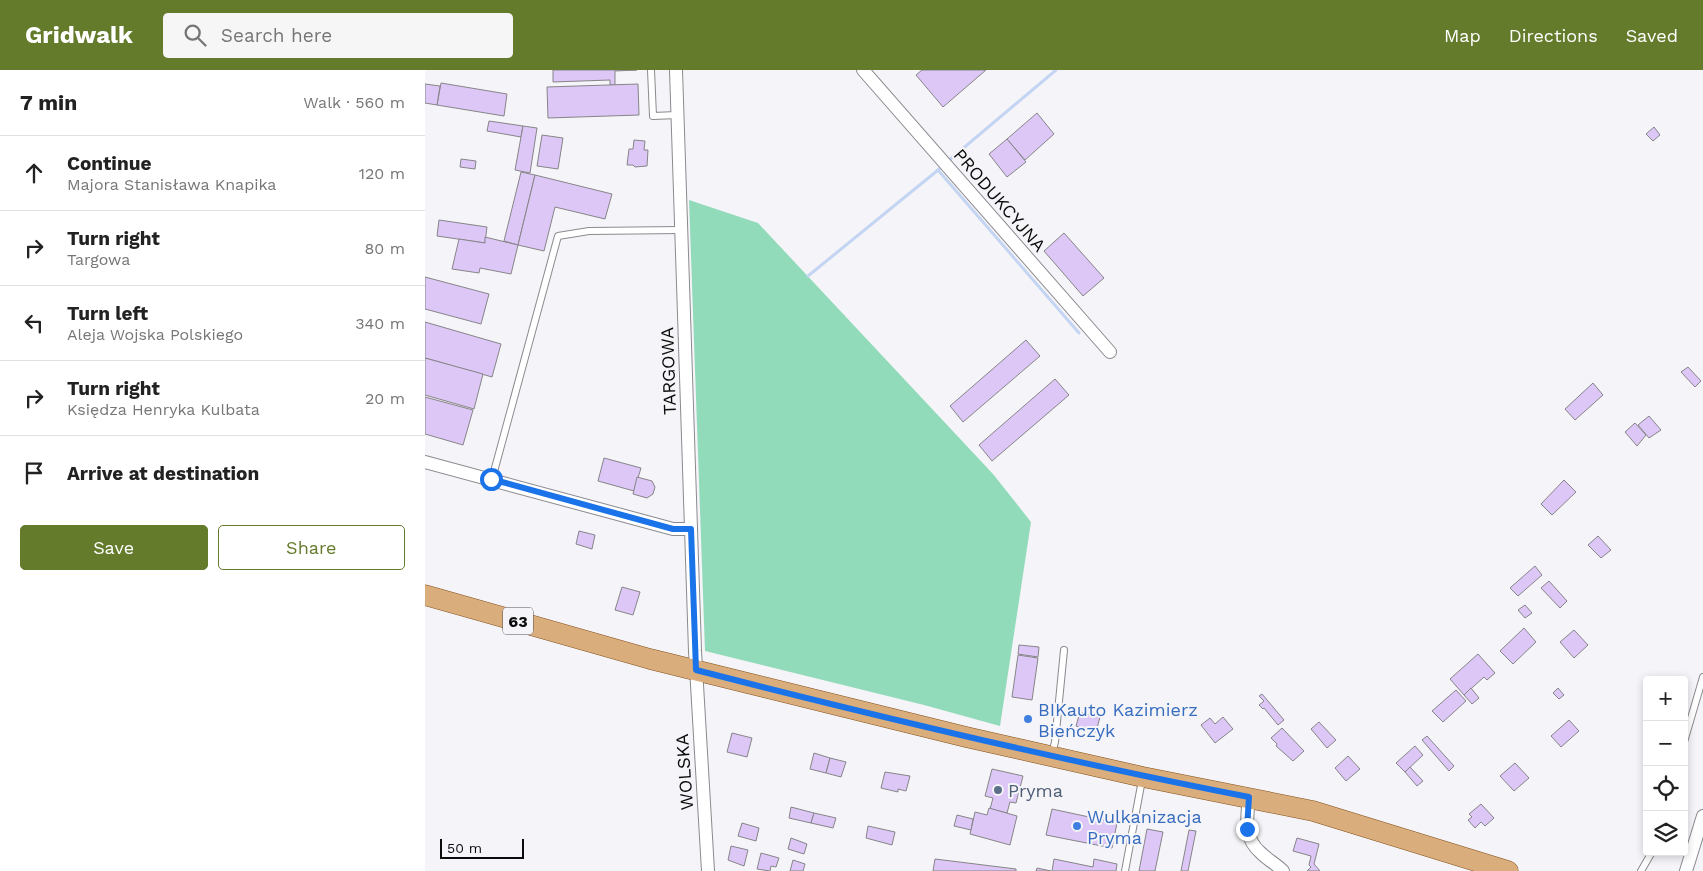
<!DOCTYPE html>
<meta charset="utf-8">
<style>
body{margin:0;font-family:"Work Sans",sans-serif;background:#f6f6f6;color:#222}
.controls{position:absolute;right:15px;bottom:15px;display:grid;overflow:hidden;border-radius:5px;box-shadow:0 2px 8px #0003}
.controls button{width:45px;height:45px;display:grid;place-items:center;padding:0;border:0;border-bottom:1px solid #e0e0e0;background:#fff;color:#222;font:25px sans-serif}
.scale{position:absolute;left:15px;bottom:12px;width:84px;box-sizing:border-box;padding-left:5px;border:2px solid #0c0b0c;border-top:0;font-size:14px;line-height:18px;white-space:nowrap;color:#0c0b0c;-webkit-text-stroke:4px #f5f4f8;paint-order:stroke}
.stop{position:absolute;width:15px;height:15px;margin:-11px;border:4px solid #1a73e8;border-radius:50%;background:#fff}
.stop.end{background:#1a73e8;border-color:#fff;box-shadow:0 1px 5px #0008}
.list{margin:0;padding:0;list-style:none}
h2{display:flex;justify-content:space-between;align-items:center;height:65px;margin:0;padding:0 20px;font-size:21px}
h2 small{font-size:16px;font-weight:400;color:#767676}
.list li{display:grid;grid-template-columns:32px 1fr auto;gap:15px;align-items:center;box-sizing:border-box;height:75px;padding:0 20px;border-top:1px solid #e0e0e0}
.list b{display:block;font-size:19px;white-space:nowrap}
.list p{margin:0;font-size:16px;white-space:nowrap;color:#767676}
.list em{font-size:16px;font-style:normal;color:#767676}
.actions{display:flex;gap:10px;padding:15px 20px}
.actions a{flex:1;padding:11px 0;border:1px solid #657b2c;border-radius:5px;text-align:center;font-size:18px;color:#657b2c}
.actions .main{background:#657b2c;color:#fff}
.icon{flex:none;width:28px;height:28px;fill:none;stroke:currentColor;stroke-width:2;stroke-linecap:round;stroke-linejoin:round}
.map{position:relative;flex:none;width:1278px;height:801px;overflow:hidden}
header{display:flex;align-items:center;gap:30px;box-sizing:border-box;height:70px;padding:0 25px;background:#657b2c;color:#fff}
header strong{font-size:24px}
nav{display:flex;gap:28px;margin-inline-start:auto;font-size:18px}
.search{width:350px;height:45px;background:#f6f6f6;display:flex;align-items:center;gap:12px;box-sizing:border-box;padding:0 18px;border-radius:5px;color:#767676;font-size:19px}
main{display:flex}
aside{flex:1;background:#fff}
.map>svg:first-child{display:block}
.green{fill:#92dbba}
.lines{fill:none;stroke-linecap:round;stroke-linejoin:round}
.stream{stroke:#c4d5f3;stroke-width:3}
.building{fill:#ddc7f6;stroke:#868588}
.lane-casing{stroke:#8b8a8e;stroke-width:8}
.street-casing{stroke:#8b8a8e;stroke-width:14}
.primary-casing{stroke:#82511c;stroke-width:21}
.lane{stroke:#fff;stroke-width:6}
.street{stroke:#fff;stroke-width:12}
.primary{stroke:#daad7c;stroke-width:20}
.route{stroke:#1a73e8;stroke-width:6}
.shop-dot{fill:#3f7fe0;stroke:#f5f4f8;stroke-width:2}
.service-dot{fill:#5c6f8a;stroke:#f5f4f8;stroke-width:2}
.labels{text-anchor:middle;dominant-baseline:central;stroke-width:4;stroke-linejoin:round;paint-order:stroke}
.shield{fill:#f5f4f8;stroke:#525153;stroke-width:1}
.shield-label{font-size:16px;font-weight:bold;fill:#0c0b0c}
.street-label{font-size:18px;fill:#0c0b0c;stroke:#f5f4f8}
.shop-label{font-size:18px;fill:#366cbe;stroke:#f5f4f8;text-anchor:start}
.service-label{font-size:18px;fill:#4e5e75;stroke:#f5f4f8;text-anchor:start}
</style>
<header>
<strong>Gridwalk</strong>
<div class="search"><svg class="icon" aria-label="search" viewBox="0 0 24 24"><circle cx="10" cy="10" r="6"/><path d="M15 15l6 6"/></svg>Search here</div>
<nav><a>Map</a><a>Directions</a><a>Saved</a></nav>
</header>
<main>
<aside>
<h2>7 min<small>Walk · 560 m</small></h2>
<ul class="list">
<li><svg class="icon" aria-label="ahead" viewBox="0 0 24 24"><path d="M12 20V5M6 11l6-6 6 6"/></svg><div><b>Continue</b><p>Majora Stanisława Knapika</p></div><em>120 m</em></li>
<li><svg class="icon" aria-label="right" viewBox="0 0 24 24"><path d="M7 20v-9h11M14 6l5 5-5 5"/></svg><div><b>Turn right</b><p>Targowa</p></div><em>80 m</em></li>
<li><svg class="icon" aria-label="left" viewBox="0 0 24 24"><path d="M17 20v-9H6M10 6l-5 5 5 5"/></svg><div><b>Turn left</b><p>Aleja Wojska Polskiego</p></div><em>340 m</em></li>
<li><svg class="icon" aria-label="right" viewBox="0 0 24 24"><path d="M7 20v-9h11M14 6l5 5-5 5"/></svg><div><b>Turn right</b><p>Księdza Henryka Kulbata</p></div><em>20 m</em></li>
<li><svg class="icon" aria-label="arrive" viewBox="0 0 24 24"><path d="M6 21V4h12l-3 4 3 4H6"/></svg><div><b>Arrive at destination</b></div></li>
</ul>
<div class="actions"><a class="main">Save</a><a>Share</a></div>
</aside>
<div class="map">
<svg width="1278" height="801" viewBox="0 0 1278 801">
<rect width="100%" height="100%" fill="#f5f4f8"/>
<!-- green -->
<polygon class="green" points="264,130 333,153 568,404 606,452 575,656 499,635 280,581"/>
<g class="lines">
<!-- stream -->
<g class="stream">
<polyline points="523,91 631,0"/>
<polyline points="513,100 654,263"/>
<polyline points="383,206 518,96"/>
</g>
</g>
<!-- building -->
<g class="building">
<polygon points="128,0 212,0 190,1 190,15 185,15 185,10 128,12"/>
<polygon points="497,0 561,0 518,37 491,5"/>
<polygon points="16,13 82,24 79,46 12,35"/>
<polygon points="0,14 15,16 12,35 0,33"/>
<polygon points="213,14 214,45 123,48 122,17"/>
<polygon points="612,43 629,64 600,90 582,69"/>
<polygon points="64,51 98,56 96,67 62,61"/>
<polygon points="98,56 112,58 105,103 90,100"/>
<polygon points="1229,57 1235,65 1228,71 1221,64"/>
<polygon points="117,65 138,68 133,99 112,96"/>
<polygon points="582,69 601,92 582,107 564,84"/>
<polygon points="209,70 220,71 219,80 223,80 222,96 210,97 208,95 202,95 204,79 208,79"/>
<polygon points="36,89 51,91 50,99 35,97"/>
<polygon points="96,102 110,105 93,175 79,171"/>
<polygon points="110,105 187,124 180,149 130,137 119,181 93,175"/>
<polygon points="14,150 62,157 60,173 12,166"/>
<polygon points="639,163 679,208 658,226 619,181"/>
<polygon points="60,167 93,175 86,204 55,198 54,203 27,199 34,169 60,173"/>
<polygon points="0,207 64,224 56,254 0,239"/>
<polygon points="0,252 76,274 67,307 0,288"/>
<polygon points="601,270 615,286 538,352 525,336"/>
<polygon points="0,288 58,304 49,339 0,325"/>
<polygon points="1263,297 1276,311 1270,317 1256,302"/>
<polygon points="630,309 644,325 567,391 554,375"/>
<polygon points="1168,313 1178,325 1150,350 1140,339"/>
<polygon points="0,327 48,340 38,375 0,364"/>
<polygon points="1224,346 1236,360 1224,368 1213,355"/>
<polygon points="1210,353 1221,365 1212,376 1200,362"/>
<polygon points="179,388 216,398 209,421 173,411"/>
<polygon points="212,407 227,411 230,417 228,424 222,428 208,424"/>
<polygon points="1139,410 1151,422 1127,445 1116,434"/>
<polygon points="154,461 170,465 167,479 151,474"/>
<polygon points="1173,466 1186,480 1176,488 1163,475"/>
<polygon points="1110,496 1117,505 1093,526 1085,518"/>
<polygon points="1124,511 1142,531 1135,538 1116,518"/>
<polygon points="197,517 215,522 208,545 190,540"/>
<polygon points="1100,535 1107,543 1100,548 1093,540"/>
<polygon points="1099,558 1111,572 1088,594 1075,581"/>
<polygon points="1149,560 1163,575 1149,588 1135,572"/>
<polygon points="594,575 614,577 613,587 593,584"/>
<polygon points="1053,584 1070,603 1062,610 1059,607 1039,625 1025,609"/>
<polygon points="593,585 613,588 607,630 587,627"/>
<polygon points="1046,618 1054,628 1047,634 1039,625"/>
<polygon points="1133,618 1139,625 1134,629 1128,623"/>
<polygon points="1031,620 1041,631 1018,652 1007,641"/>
<polygon points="837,624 859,650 853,655 839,638 838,639 834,635 839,631 834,626"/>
<polygon points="655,642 675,647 671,662 651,656"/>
<polygon points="798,647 808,659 790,673 776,655 785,648 790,654"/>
<polygon points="1144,650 1154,661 1136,677 1126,666"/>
<polygon points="894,652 911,670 902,678 886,659"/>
<polygon points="857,658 879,681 868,691 851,676 852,674 846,668"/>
<polygon points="307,663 327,668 322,687 302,682"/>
<polygon points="1002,666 1029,696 1024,701 997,670"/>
<polygon points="990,676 998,685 980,702 971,693"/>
<polygon points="389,683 405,688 401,703 385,699"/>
<polygon points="923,686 935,699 921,711 910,698"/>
<polygon points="405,688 421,692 416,707 401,703"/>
<polygon points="1090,693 1104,708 1089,721 1075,706"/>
<polygon points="985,697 998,711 992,716 980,702"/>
<polygon points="567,699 598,706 591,733 585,732 582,743 565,739 568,728 560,726"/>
<polygon points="460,702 485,706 481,721 473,719 473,722 456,718"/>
<polygon points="1056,734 1069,748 1060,756 1056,752 1050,758 1043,750 1047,747 1044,744"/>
<polygon points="366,737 389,743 386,753 364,748"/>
<polygon points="564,738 592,746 585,775 545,764 550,742 562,745"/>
<polygon points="627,739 692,753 687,778 621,765"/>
<polygon points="389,743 411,748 408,758 386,753"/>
<polygon points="532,745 548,749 546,760 529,756"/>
<polygon points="317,753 334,758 331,771 313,766"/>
<polygon points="443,756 470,762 467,775 441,768"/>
<polygon points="722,759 738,762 730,801 714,801"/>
<polygon points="764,760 771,761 763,801 756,801"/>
<polygon points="366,768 382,774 379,784 363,779"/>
<polygon points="872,768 894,774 889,794 895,801 882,801 886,797 884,795 886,786 868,781"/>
<polygon points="306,776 323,780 319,796 303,790"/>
<polygon points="336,783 354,788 351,797 346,796 345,801 332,799"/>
<polygon points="510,789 591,799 591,801 508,801"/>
<polygon points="629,789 668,797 669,789 692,794 691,801 627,801"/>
<polygon points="368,790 380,794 378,801 365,801"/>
<polygon points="612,798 626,801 611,801"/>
</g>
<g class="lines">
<defs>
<g id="lane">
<polyline points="226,0 228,46 252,45"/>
<polyline points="67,409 133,166 164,161 256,160"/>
<polyline points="1259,672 1278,607"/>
<polyline points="627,683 630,672 639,580"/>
<polyline points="700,801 717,710"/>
<polyline points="1216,801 1227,782"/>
</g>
<g id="street">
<polyline points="251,0 270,581 283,801"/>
<polyline points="438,0 685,282"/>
<polyline points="0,392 248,459 266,459"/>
<path d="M824,727c-2,21 -6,41 12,56 7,7 15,11 22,18"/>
<polyline points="1261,801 1278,746"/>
</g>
<polyline id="primary" points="0,525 225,589 541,667 718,707 888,741 1083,801"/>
</defs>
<!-- lane casing -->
<use href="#lane" class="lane-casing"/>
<!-- street casing -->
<use href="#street" class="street-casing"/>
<!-- primary casing -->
<use href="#primary" class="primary-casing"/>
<!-- lane -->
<use href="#lane" class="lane"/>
<!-- street -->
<use href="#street" class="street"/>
<!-- primary -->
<use href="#primary" class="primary"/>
</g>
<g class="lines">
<!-- route -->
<path class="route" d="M66,409l182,50h18l5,141c183,47 367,91 553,127l-2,32"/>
</g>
<!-- markers -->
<g class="shop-dot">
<circle cx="603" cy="649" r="5"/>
<circle cx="652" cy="756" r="5"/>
</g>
<circle class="service-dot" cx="573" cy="720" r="5"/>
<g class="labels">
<!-- shield labels -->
<rect class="shield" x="78" y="537.5" width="30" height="27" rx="4"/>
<g class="shield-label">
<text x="93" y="551">63</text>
</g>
<!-- street labels -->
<g class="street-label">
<text transform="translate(575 130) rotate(49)">PRODUKCYJNA</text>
<text transform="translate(243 301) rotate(-92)">TARGOWA</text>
<text transform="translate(259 702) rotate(-94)">WOLSKA</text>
</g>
<!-- shop labels -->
<g class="shop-label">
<text x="613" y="639">BIKauto Kazimierz<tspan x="613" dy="21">Bieńczyk</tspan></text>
<text x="662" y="746">Wulkanizacja<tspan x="662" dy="21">Pryma</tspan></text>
</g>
<!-- service labels -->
<g class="service-label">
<text x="583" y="720">Pryma</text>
</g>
</g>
</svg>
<div class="controls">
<button>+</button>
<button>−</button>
<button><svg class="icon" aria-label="locate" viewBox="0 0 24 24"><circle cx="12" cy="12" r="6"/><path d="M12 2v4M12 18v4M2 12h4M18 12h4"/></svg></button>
<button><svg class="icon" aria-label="layers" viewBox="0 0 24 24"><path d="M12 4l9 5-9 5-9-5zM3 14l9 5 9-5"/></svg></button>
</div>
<div class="scale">50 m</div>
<div class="stop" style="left:66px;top:409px"></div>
<div class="stop end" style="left:822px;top:759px"></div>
</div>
</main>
